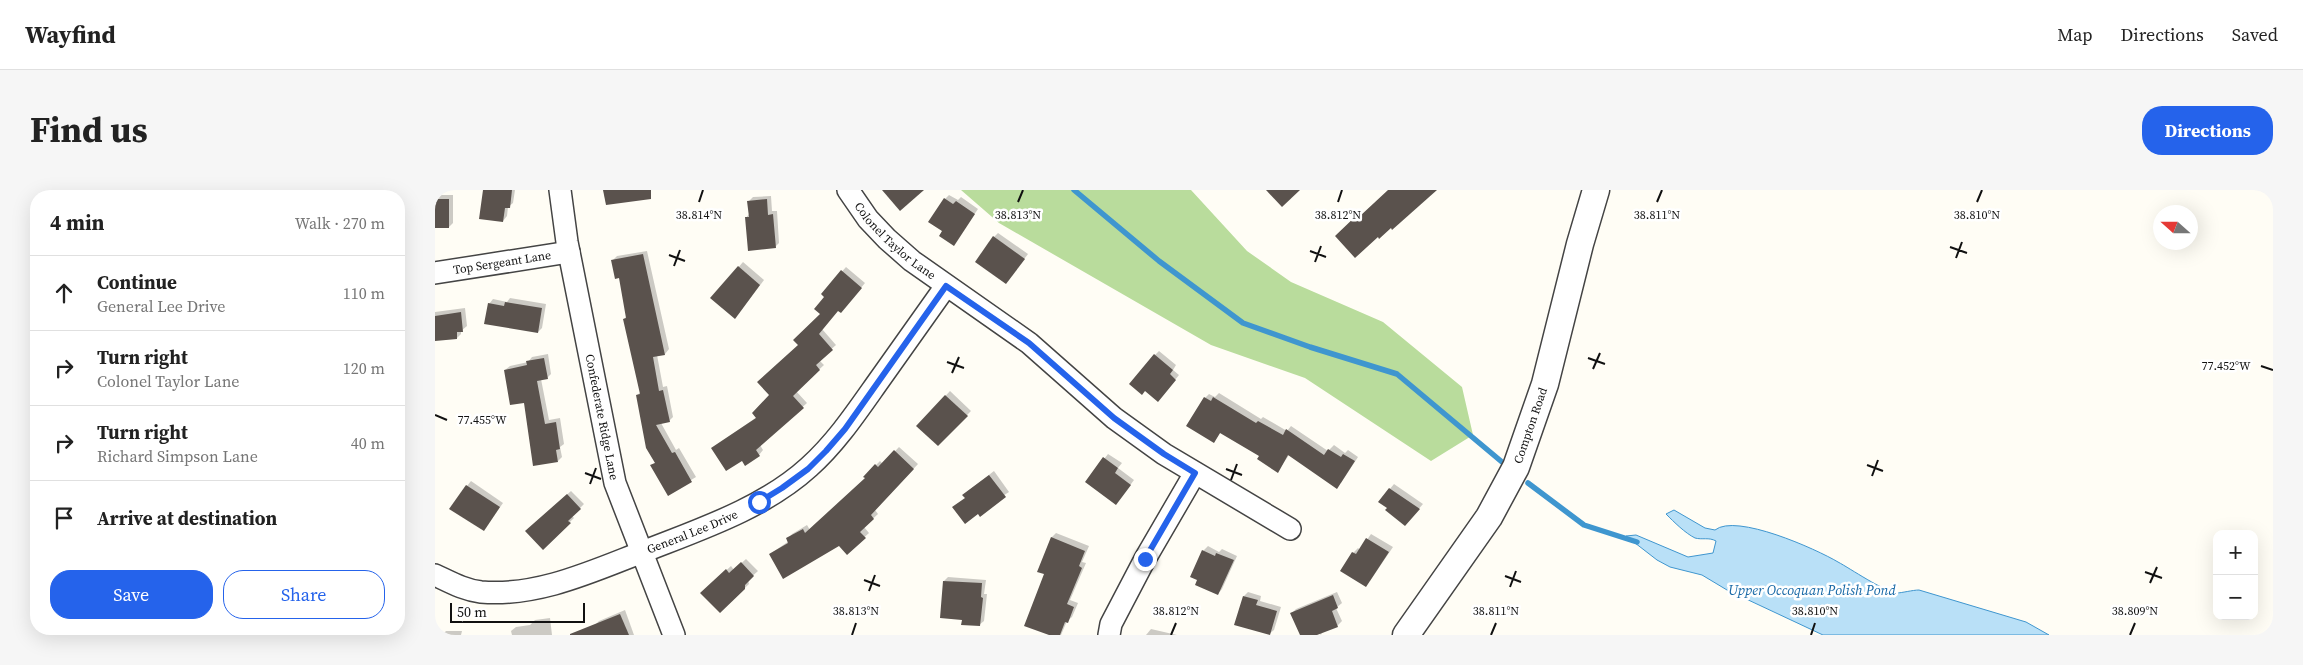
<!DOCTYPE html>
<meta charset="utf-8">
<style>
body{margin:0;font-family:"Source Serif 4",serif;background:#f6f6f6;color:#222}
.controls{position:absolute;right:15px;bottom:15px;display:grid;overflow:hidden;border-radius:10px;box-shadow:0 5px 20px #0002}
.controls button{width:45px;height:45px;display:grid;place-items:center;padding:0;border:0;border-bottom:1px solid #e0e0e0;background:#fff;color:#222;font:25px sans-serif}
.compass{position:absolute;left:1718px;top:15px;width:45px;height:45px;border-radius:50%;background:#fff;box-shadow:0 5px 20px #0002;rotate:291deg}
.scale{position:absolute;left:15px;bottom:12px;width:135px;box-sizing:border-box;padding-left:5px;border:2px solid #111;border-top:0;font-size:14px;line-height:18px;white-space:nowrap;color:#111;-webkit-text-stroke:4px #fff;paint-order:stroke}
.stop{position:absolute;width:15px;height:15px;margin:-11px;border:4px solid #2563eb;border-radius:50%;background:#fff}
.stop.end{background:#2563eb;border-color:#fff;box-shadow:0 1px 5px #0008}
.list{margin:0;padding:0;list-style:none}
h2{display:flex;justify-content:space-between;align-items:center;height:65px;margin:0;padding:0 20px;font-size:21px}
h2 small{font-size:16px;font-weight:400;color:#767676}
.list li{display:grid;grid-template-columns:32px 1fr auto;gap:15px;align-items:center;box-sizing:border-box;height:75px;padding:0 20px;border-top:1px solid #e0e0e0}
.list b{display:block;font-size:19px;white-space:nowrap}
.list p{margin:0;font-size:16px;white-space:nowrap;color:#767676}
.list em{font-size:16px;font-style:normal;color:#767676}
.actions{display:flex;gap:10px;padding:15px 20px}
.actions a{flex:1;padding:11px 0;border:1px solid #2563eb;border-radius:20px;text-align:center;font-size:18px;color:#2563eb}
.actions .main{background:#2563eb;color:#fff}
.icon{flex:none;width:28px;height:28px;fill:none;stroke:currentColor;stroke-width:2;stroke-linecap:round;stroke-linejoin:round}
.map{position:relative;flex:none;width:1838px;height:445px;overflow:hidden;border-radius:20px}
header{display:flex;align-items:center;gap:30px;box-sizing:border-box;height:70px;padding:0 25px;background:#fff;border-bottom:1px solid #e0e0e0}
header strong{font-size:24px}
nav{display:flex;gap:28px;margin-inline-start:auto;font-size:18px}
.intro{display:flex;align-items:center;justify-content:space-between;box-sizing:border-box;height:120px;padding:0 30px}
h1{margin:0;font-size:35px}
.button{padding:12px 22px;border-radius:20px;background:#2563eb;color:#fff;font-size:18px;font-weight:700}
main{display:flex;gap:30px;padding:0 30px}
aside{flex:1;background:#fff;border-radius:20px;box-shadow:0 5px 20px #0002}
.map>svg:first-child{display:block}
.forest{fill:#b9dc9c}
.water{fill:#b9e0f7;stroke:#3f96cf}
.shadow{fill:#0003}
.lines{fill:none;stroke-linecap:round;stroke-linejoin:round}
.stream{stroke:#3f96cf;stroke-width:5.5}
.building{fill:#5a524d}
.minor-casing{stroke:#444;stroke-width:24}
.tertiary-casing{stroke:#444;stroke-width:29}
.minor{stroke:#fff;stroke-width:21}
.tertiary{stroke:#fff;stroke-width:26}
.route{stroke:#2563eb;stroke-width:6}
.ticks{fill:none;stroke:#111;stroke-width:2}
.labels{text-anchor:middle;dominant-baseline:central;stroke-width:5;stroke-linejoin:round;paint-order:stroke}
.street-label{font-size:12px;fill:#111;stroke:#fff}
.water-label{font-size:14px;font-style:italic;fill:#1768a6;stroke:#fff}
.ticks-label{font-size:12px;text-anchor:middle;fill:#111;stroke:#fff;stroke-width:5;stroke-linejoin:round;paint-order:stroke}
</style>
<header>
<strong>Wayfind</strong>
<nav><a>Map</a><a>Directions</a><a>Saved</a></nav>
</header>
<div class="intro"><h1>Find us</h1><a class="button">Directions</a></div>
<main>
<aside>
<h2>4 min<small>Walk · 270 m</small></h2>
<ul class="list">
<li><svg class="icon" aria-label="ahead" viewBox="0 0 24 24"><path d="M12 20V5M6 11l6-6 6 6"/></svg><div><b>Continue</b><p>General Lee Drive</p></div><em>110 m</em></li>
<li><svg class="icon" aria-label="right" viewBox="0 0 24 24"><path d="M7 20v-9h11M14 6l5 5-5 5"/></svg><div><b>Turn right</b><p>Colonel Taylor Lane</p></div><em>120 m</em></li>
<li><svg class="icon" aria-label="right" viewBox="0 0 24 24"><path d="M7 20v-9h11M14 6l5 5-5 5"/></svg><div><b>Turn right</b><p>Richard Simpson Lane</p></div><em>40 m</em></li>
<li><svg class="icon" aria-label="arrive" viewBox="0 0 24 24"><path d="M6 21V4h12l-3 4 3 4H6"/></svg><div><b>Arrive at destination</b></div></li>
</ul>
<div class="actions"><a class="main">Save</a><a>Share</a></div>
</aside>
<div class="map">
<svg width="1838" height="445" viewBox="0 0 1838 445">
<rect width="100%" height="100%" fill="#fffdf5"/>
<!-- forest -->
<polygon class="forest" points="526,0 756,0 812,61 856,92 948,132 1027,197 1038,245 996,271 870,188 776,155 564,33"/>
<!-- water -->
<path class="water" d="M1239,320l31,18 10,2c21,-17 101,19 123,32 13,7 45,29 59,31 4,0 16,-3 22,-3l107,32 23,13h-226l-96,-45 -25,-15 -32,-8 -13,-7 -31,-24 10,-1 52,22 25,-4 3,-12c-7,-4 -14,-1 -21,-3 -10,-5 -21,-16 -29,-24z"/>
<!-- shadow -->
<g class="shadow">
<polygon points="49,0 80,0 78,13 73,17 72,26 68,31"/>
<polygon points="0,5 18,5 18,33 14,37 0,37"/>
<polygon points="514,5 523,10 526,7 543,19 519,54 508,41 510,9"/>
<polygon points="336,6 337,21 342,21 344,53 340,57 311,28 314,24 313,12 318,7"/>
<polygon points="563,43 593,64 571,93 559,47"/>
<polygon points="212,61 234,159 230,164 222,165 228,197 232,196 238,227 234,231 226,233 241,260 244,258 261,287 233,304 217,275 221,272 202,205 206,202 189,129 192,126 185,86 178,70 182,66"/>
<polygon points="308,72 329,90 304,123 277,108"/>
<polygon points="411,77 430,93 410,117 403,119 387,139 401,155 384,170 389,175 361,201 372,213 325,255 328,260 324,265 307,270 277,258 322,227 364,154 387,124 391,107 387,104"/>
<polygon points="75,108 111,114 107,138 103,142 54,114 58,109 72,112"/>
<polygon points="30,118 32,136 26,141 26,144 22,148 0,149 0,122"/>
<polygon points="724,161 741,175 738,180 744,185 727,206 720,165"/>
<polygon points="113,164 116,184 112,188 106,189 114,230 125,228 129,254 125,257 127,267 123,271 70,180 75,176 93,172 97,167"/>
<polygon points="515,201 536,221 503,255 483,236"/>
<polygon points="784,203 826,229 828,227 852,241 856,236 893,261 899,255 910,263 913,260 923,267 906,293 854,265 843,281 826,266 786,242 779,251 770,208 774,204 780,207"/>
<polygon points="464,257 483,274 440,320 443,324 429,337 434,343 412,363 405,355 335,364 354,351 353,349 357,344 372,335 375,340 431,288 430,286 445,271 448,274"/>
<polygon points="673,264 687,273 683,278 699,290 685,309 652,291"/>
<polygon points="559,281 574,302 543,322 531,308 533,301"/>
<polygon points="36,291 68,313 49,340 32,296"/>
<polygon points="959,294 988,314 974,330 945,311"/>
<polygon points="136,301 149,314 137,326 139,328 108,358 96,337"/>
<polygon points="621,343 654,356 647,372 651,373 635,410 643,413 637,427 632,431 626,445 617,445 610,384 604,381 617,347"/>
<polygon points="936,344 958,357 935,391 907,381 918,363 923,358 925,360"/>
<polygon points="773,356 784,362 787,359 802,366 787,399 783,404 768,361"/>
<polygon points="311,369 323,381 313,390 314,394 285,422 267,403 296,376 299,380"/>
<polygon points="513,387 551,390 549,404 552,404 549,431 544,435 509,391"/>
<polygon points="813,402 826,406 825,411 846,417 839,440 834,444 809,406"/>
<polygon points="902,402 907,413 901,418 907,431 902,436 887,442 886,445 881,439 881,445 866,445 857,423 861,419"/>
<polygon points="190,420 199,445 164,445 160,435 164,431"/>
<polygon points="115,428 117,445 77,445 76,441 81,437 95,435 100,430"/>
<polygon points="716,439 742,445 711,445"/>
<polygon points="11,441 27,441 26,445 7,445"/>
</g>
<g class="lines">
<!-- stream -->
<g class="stream">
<polyline points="639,0 724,71 808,133 875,157 962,184 1067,272"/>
<polyline points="1093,293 1149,335 1202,352"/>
</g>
</g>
<!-- building -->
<g class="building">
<polygon points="48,0 77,0 75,18 70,18 68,32 44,29"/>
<polygon points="168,0 216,0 216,9 171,15"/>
<polygon points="447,0 489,0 465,21"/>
<polygon points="831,0 865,0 847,17"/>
<polygon points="953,0 1002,0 957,40 956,38 944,49 943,47 920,68 900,46 923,24 925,26"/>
<polygon points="509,8 518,14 521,11 540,24 519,56 504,46 507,41 493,32"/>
<rect x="0" y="9" width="14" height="29"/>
<polygon points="332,9 333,25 338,24 341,58 313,61 310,27 314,27 312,11"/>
<polygon points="558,46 590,69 571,94 540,72"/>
<polygon points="208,64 230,165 218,167 224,201 228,200 235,232 221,235 237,263 240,262 257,292 233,306 215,275 220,273 211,258 201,205 205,204 188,129 191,128 184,88 180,89 176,70"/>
<polygon points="303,76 325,95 300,129 275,108"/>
<polygon points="406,80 427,98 406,123 403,121 384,144 398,160 381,175 385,180 358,206 369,218 321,260 325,266 310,276 307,271 291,281 276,258 321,228 317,223 334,205 322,192 363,155 358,150 385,124 379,119 389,107 386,104"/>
<polygon points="70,112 107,118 103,143 49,134 53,113 69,116"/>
<polygon points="26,122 28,142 22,142 22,149 0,151 0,126"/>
<polygon points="719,164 738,180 735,184 741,190 723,212 710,201 707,205 694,194"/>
<polygon points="109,168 113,189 102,191 110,234 121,232 125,259 121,260 123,272 98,276 89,213 75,215 69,180 92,175 91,171"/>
<polygon points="510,205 533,226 503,256 481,236"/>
<polygon points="769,207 776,211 778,207 821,233 823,231 848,245 851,239 889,265 893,259 906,267 908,264 920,271 902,299 853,265 843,283 822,269 824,266 785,243 779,253 751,236"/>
<polygon points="459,260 479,279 436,325 439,329 425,342 431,348 412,365 404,356 348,389 334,364 353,353 351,348 368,339 370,343 430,288 428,287 440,274 443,277"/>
<polygon points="668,267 683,278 680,283 696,295 681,315 650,292"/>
<polygon points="554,285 571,307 545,327 543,324 530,334 517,317 530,308 527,305"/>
<polygon points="31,295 65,317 49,341 14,319"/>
<polygon points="954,298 985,319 970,336 950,320 952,318 943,312"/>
<polygon points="132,304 146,319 133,331 136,333 108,360 90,341"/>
<polygon points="616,347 650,361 644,376 647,378 632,414 639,417 633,433 630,432 625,445 614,445 589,436 609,384 602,382"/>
<polygon points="931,348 954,362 931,397 905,381 917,362 921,364"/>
<polygon points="767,360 780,366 781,363 799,370 783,405 760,395 762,390 755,387"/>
<polygon points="306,372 319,386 310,395 310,399 285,423 265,403 291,379 294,383"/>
<polygon points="508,391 547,393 546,407 548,408 545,436 526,435 527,430 505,428"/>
<polygon points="898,405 903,418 897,421 903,437 882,445 865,445 855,423"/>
<polygon points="808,406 823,410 821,415 842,421 835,445 799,435"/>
<polygon points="185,424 194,445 135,445 135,444"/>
</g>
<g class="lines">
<defs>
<g id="minor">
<path id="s1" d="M125,0l7,52 48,241 59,152"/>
<path id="s2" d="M413,0l20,29 19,20 25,22 117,82 85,75 50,36 126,75"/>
<path id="s3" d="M0,83l134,-21"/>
<path id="s4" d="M0,385c15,7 29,15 46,17 57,5 112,-21 164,-41 56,-22 119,-43 164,-84 28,-25 49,-57 71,-88 22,-31 44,-62 66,-93"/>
<polyline points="674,445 676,434 710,369 760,283"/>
</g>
<g id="tertiary">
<path id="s5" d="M971,445l83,-118 27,-50 29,-83 35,-140 16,-54"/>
</g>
</defs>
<!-- minor casing -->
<use href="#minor" class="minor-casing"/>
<!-- tertiary casing -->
<use href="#tertiary" class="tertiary-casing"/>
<!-- minor -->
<use href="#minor" class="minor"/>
<!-- tertiary -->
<use href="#tertiary" class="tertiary"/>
</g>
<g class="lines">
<!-- route -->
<polyline class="route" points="324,312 347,298 373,279 391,261 410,239 511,96 594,153 679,228 729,264 760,283 710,369"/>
</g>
<!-- ticks -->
<path class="ticks" d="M264,12l4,-12M583,12l5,-12M903,12l4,-12M1222,12l5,-12M1542,12l5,-12M1515,57l17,6M875,61l16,6M234,65l16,6M1521,68l6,-16M880,72l6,-16M239,76l6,-16M1153,168l17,6M512,172l17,6M1826,176l12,4M1158,179l7,-16M517,183l7,-16M0,225l12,5M1432,275l16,6M791,279l16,6M150,283l16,6M1437,286l6,-16M796,290l6,-16M155,294l6,-16M1710,382l17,6M1070,386l16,6M429,390l16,6M1715,393l7,-16M1075,397l6,-16M434,401l6,-16M417,445l4,-12M736,445l5,-12M1056,445l5,-12M1376,445l4,-12M1695,445l5,-12"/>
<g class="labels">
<!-- street labels -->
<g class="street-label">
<text stroke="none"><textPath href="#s2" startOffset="70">Colonel Taylor Lane</textPath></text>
<text stroke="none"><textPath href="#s3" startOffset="68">Top Sergeant Lane</textPath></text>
<text stroke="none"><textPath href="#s1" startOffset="231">Confederate Ridge Lane</textPath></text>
<text stroke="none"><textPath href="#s5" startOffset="245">Compton Road</textPath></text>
<text stroke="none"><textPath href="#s4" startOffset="271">General Lee Drive</textPath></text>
</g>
<!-- water labels -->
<g class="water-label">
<text x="1377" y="400">Upper Occoquan Polish Pond</text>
</g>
</g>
<g class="ticks-label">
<text x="264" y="29">38.814°N</text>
<text x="583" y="29">38.813°N</text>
<text x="903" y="29">38.812°N</text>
<text x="1222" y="29">38.811°N</text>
<text x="1542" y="29">38.810°N</text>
<text x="1791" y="180">77.452°W</text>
<text x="47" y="234">77.455°W</text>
<text x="421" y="425">38.813°N</text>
<text x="741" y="425">38.812°N</text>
<text x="1061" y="425">38.811°N</text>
<text x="1380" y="425">38.810°N</text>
<text x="1700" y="425">38.809°N</text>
</g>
</svg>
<div class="controls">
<button>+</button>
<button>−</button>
</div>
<svg class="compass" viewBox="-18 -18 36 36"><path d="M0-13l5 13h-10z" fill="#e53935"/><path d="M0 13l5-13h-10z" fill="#767676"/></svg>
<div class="scale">50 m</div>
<div class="stop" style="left:324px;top:312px"></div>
<div class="stop end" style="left:710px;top:369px"></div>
</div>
</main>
